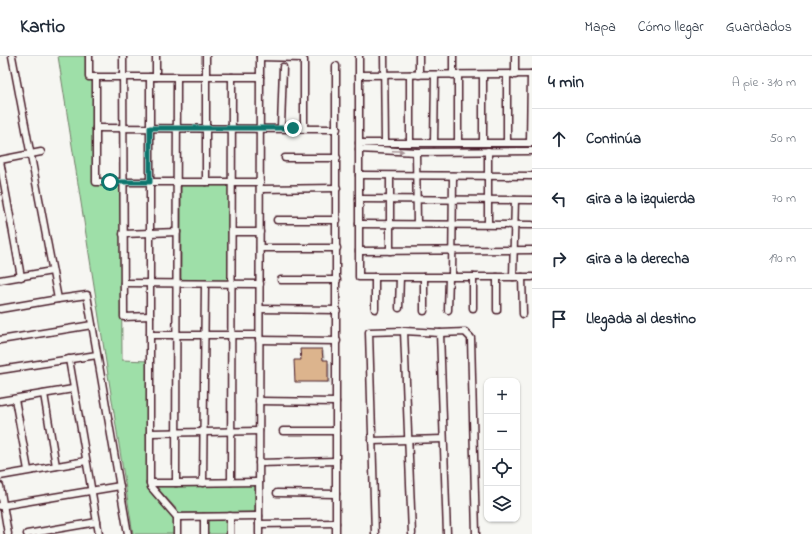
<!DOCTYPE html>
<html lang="es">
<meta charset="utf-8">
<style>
body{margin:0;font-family:"Indie Flower",sans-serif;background:#f6f6f7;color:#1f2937}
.controls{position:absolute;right:12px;bottom:12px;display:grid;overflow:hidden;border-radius:8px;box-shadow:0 1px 3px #0004}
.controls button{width:36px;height:36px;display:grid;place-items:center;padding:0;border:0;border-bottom:1px solid #e0e1e3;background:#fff;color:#1f2937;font:20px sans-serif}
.stop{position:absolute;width:12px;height:12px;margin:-9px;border:3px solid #0f766e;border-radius:50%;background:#fff}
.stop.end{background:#0f766e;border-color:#fff;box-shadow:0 1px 4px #0008}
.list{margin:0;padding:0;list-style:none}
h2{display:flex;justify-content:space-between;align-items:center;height:52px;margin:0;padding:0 16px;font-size:17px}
h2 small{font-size:13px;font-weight:400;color:#747a83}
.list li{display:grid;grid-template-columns:26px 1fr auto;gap:12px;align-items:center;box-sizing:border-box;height:60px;padding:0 16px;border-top:1px solid #e0e1e3}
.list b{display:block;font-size:15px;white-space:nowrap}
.list em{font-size:13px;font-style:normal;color:#747a83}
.icon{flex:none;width:22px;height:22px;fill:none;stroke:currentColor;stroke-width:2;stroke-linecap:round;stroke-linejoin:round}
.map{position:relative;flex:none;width:532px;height:478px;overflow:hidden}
header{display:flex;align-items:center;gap:24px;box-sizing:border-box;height:56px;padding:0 20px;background:#fff;border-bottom:1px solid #e0e1e3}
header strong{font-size:19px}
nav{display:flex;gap:22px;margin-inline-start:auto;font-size:14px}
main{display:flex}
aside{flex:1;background:#fff}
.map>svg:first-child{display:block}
.green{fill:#9edfa8;stroke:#747f6a}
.shadow{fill:#0003}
.building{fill:#dcb48d;stroke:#4a1f2b}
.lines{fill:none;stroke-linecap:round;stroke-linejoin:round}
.minor-casing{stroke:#4a1f2b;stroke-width:9}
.minor{stroke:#f6f6f2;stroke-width:6}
.oneway{fill:#a99598}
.route{stroke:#0f766e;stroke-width:5}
</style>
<header>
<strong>Kartio</strong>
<nav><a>Mapa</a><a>Cómo llegar</a><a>Guardados</a></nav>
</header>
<main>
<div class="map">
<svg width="532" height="478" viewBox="0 0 532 478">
<rect width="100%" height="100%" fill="#f6f6f2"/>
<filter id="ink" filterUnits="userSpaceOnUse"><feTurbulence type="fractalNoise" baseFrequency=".025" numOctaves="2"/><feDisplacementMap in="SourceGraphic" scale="8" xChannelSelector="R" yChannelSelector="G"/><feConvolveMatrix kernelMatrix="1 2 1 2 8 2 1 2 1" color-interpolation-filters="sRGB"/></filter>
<g filter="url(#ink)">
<!-- green -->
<g class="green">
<polygon points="58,0 87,0 87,22 95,23 94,127 121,127 122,304 148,305 148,431 175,459 175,478 133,478"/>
<polygon points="181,128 229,128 229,225 181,224"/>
<polygon points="255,428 255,456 180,457 155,429"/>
<rect x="207" y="462" width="22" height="16"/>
</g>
<!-- shadow -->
<polygon class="shadow" points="322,294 324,295 325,305 330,307 330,327 296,325 302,305"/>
<!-- building -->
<polygon class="building" points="300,293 322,293 323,304 328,304 328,326 295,326 294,304 301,304"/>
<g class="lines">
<defs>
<g id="minor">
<polyline points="89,0 89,21 260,21"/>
<polyline points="123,0 124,261 150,260"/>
<polyline points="156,0 156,21"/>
<polyline points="206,0 206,126"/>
<polyline points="359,0 359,221 532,221"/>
<polyline points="384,0 385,87"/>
<polyline points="419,0 419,19"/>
<polyline points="453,0 453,19"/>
<polyline points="260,1 302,2 304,4 304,72"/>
<polyline points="336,10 336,478"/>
<polyline points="359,19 532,18"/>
<polyline points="410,19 410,87"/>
<polyline points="507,19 507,87"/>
<polyline points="515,19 515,0"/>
<polyline points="96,21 96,126 260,126"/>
<polyline points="150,21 150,427 151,431 177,461 177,478"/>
<polyline points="177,21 176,427 259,426"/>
<polyline points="281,71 283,11"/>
<polyline points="96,72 337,73"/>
<polyline points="359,87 532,87"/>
<polyline points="434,87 435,19"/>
<polyline points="458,87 458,19"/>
<polyline points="483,87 483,19"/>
<polyline points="530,87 531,18"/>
<polyline points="359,93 416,96 532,95"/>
<polyline points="488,95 488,168"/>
<polyline points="416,96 417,168"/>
<polyline points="285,102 337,102"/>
<polyline points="0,104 41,96"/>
<polyline points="0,105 21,221"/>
<polyline points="359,119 532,120"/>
<polyline points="390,120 390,195"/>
<polyline points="260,133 337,132"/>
<polyline points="359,143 532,144"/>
<polyline points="277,164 337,164"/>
<polyline points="359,168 532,169"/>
<polyline points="232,176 260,176"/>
<polyline points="123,178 177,176"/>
<polyline points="260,192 337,192"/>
<polyline points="359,195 532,194"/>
<polyline points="375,221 375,253"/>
<polyline points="424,221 424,255"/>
<polyline points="452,221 453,120"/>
<polyline points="473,221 473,252"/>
<polyline points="513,221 515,144"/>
<polyline points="522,221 523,258"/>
<polyline points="0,224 52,215"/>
<polyline points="281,224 337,224"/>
<polyline points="124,227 260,228"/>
<polyline points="58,243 87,239 128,478"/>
<polyline points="399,252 400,221"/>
<polyline points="0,253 58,243 12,0"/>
<polyline points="260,253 337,254"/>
<polyline points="448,254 449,221"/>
<polyline points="497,254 497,221"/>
<polyline points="404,275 440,277 447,478"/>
<polyline points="440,277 465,276 471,282 476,478"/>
<polyline points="150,279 259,279"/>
<polyline points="0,284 92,269"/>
<polyline points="259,284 337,285"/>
<polyline points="69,303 99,478"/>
<polyline points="0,314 97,299"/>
<polyline points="44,338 56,410"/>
<polyline points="15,343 28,414"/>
<polyline points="0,345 73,333"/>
<polyline points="259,345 336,346"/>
<polyline points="283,375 336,375"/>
<polyline points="150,377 259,375"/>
<polyline points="372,385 443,383"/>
<polyline points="259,407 336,405"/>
<polyline points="0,420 86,405"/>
<polyline points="231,426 232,21"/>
<polyline points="150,427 176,427"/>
<polyline points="203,427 205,228"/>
<polyline points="0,430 8,478"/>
<polyline points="277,437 336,438"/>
<polyline points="0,450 120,430"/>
<polyline points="177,461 259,460"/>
<polyline points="259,468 336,467"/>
<polyline points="27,478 97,466"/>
<polyline points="204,478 204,461"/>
<polyline points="230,478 230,460"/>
<polyline points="259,478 260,0"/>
<polyline points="375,478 369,276 404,275 412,478"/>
</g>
</defs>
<!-- minor casing -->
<use href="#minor" class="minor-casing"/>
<!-- minor -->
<use href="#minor" class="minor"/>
</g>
<!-- one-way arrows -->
<defs><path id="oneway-solid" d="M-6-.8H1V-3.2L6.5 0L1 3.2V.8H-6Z"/></defs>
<use class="oneway" href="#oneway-solid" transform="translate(398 95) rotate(3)"/>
</g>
<g class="lines" filter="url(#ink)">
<!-- route -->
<polyline class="route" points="110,126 150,126 150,72 293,72"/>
</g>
</svg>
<div class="controls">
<button>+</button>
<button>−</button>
<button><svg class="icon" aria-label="locate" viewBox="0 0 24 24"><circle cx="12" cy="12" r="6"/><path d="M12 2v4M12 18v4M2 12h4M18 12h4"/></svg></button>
<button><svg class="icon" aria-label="layers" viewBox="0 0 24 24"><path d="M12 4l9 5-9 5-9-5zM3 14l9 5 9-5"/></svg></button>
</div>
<div class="stop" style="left:110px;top:126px"></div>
<div class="stop end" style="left:293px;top:72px"></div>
</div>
<aside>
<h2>4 min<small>A pie · 310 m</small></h2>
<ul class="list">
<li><svg class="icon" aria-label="ahead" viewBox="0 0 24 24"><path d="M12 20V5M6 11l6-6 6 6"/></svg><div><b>Continúa</b></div><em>50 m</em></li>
<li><svg class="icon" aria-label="left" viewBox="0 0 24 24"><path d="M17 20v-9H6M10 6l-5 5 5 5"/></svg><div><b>Gira a la izquierda</b></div><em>70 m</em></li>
<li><svg class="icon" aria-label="right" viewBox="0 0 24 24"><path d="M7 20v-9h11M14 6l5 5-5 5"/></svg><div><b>Gira a la derecha</b></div><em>190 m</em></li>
<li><svg class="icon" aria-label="arrive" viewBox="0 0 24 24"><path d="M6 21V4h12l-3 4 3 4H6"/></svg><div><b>Llegada al destino</b></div></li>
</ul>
</aside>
</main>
